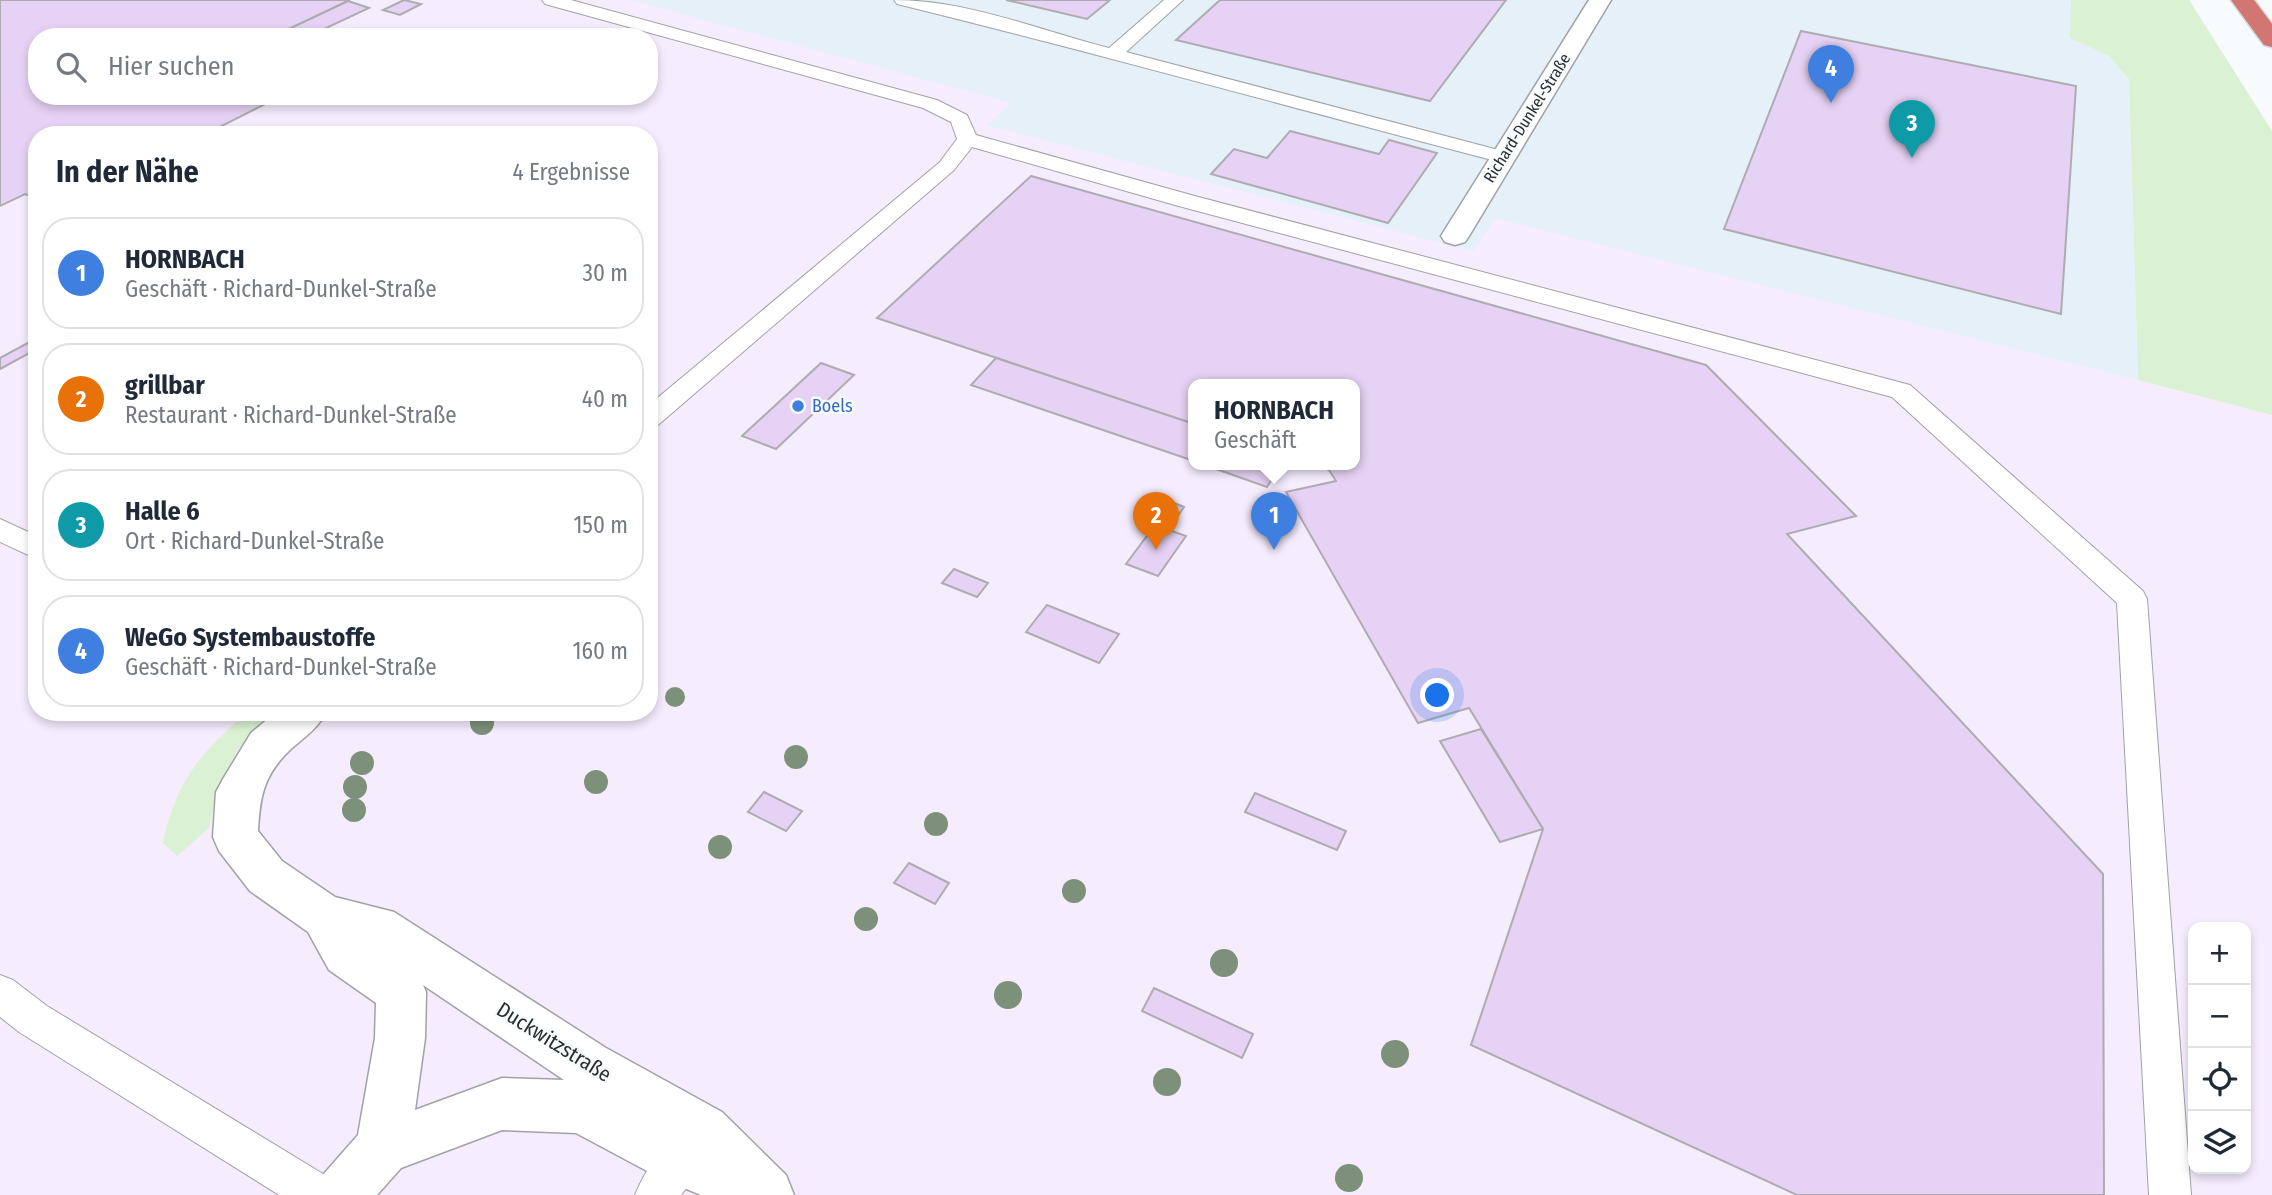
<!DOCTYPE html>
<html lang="de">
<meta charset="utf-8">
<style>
body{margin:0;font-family:"Fira Sans Condensed",sans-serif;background:#f2f2f3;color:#1f2937}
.controls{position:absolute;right:21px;bottom:21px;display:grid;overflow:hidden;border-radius:14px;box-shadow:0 4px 10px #0003}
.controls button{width:63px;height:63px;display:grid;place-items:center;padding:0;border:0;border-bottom:2px solid #e0e1e3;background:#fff;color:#1f2937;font:35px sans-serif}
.you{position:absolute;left:1438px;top:696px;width:24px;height:24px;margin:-18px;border:5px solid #fff;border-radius:50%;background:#1a73e8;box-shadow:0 0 0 10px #1a73e833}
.badge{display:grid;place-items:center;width:46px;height:46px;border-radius:50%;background:#b45309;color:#fff;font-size:23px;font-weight:700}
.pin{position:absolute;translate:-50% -58px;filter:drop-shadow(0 2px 4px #0008)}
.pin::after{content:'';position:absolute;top:37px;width:24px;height:21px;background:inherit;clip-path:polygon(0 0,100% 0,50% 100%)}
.popup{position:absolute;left:1188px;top:379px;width:172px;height:91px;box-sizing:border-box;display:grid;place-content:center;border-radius:14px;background:#fff;filter:drop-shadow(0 2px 5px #0005);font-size:23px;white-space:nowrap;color:#747a83}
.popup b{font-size:26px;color:#1f2937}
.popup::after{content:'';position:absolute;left:50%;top:100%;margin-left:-14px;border:14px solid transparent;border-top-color:#fff}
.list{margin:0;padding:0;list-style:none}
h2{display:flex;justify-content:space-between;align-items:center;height:91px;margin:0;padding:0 28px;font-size:30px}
h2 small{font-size:23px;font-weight:400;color:#747a83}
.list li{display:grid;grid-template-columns:46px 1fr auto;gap:21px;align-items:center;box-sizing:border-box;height:112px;margin:0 14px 14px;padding:0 14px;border:2px solid #e0e1e3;border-radius:28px}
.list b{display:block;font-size:26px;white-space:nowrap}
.list p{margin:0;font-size:23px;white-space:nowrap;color:#747a83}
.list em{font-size:23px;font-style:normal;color:#747a83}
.icon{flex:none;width:38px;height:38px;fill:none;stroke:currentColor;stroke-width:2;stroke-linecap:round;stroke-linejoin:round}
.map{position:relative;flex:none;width:2272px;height:1195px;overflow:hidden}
.search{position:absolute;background:#fff;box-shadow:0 4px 10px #0003;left:28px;top:28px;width:630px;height:77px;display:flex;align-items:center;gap:18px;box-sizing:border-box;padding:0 24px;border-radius:28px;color:#747a83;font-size:26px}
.panel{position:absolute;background:#fff;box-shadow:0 4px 10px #0003;left:28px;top:126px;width:630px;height:595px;border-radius:28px}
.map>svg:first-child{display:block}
.commercial{fill:#f5ecfd;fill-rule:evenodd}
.built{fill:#e5f0f8}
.green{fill:#daf1d3}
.building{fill:#e6d2f4;stroke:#aeacb0;stroke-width:2}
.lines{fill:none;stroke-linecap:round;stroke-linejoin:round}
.lane-casing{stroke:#9fa3a6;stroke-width:2}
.street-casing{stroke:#9fa3a6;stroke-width:3}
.highway-casing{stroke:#d5d5d5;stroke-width:3}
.lane{fill:#fff;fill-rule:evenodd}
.street{fill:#fff;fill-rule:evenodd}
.highway{fill:#d17672;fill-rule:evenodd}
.tree{fill:#7d917a}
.shop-dot{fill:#3f7fe0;stroke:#f7fbfe;stroke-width:2.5}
.labels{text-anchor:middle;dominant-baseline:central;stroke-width:5;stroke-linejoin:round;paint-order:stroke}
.far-street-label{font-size:16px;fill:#2b2d2e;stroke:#f7fbfe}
.shop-label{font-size:18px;fill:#366cbe;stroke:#f7fbfe;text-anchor:start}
.near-street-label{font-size:21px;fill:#2b2d2e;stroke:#f7fbfe}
</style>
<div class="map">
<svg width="2272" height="1195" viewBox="0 0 2272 1195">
<rect width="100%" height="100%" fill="#f7fbfe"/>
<!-- commercial -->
<path class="commercial" d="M0,0h2071l67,380 134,35v780h-2272zM37,37h612v59h-612zM37,135h612v577h-612zM1194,384h160v80h-160zM2193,927h53v242h-53z"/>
<!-- built -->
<polygon class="built" points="630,0 2071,0 2070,38 2109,56 2129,79 2138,380 1496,218 1473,251 986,125 1012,103"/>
<!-- green -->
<g class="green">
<polygon points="2071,0 2189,0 2272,131 2272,415 2138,380 2129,79 2109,56 2070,38"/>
<path d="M248,712h31l-41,37 -21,43 -8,36 -32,28 -14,-13c13,-62 38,-91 85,-131z"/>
</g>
<!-- building -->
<g class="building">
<polygon points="0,0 344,0 348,1 272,37 37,37 37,96 281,96 204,135 37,135 37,198 25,194 0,206"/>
<polygon points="404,0 421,4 400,15 383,10"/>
<polygon points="1006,0 1110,0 1087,19"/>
<polygon points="1220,0 1506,0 1430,101 1176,40"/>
<polygon points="348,1 369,8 307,37 272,37"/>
<polygon points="1801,31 2076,86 2061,314 1724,229"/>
<polygon points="1290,131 1379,154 1389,140 1437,153 1388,223 1211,174 1234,149 1267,158"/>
<polygon points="1031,176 1706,365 1856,516 1787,534 2103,874 2104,1195 1797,1195 1471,1045 1543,829 1469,708 1418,723 1286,492 1336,481 1329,470 1314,464 1354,464 1354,384 1194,384 1194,424 877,318"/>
<polygon points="37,338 37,349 0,369 0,358"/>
<polygon points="996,358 1194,424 1194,461 971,385"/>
<polygon points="821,363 854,375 776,449 742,436"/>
<polygon points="1202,464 1281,464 1267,487"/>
<polygon points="1167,500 1184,507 1173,523 1155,517"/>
<polygon points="1155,525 1186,536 1158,576 1126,564"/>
<polygon points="954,569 988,583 977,597 942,583"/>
<polygon points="1047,605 1119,634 1099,663 1026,632"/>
<polygon points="1481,729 1543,829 1500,842 1440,741"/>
<polygon points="764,792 802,811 786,831 748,812"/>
<polygon points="1255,793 1346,831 1337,850 1245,812"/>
<polygon points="909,863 949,883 935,904 894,883"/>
<polygon points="1154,988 1253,1034 1242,1058 1142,1011"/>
</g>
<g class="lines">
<defs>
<g id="lane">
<polygon points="542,0 571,0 937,100 967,115 976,135 1191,195 1910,385 2143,591 2147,599 2191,1195 2149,1195 2117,603 1892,397 1175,205 972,147 954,170 658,425 649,428 649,405 940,162 957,139 951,122 923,108 545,4"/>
<path d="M894,0c73,0 145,30 215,48l55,-48h19l-57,52 384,101 3,4 -3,4h-14c-200,-52 -399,-108 -599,-157z"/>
<polygon points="275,30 291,33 294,37 267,37 269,31"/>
<polygon points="0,519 37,536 37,559 0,542"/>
<polygon points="0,975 13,980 47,1006 333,1180 339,1195 279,1195 19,1032 0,1017"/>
<path d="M681,1139l15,6 6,15 -6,15 -15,20h-46c9,-22 23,-46 46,-56z"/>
</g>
<g id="street">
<polygon points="1589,0 1611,0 1469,236 1465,242 1455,245 1445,242 1441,236"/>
<path d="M276,712h50c-8,16 -21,25 -34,36 -28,26 -32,47 -34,83l24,30 53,36 59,15 212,136 116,64 64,63 8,20h-93l-39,-16 -86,-46 -74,-3 -101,38 -24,27h-63l8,-19 36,-41 17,-97 1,-35 -47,-33 -21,-38 -58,-41 -31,-40 -6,-14 3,-45 7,-13 28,-46zM423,985l141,95 -62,-2 -87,32 10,-72 1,-46z"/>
</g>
<polygon id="highway" points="2231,0 2254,0 2272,24 2272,47 2264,45"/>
</defs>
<!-- lane casing -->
<use href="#lane" class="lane-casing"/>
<!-- street casing -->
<use href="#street" class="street-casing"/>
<!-- highway casing -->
<use href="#highway" class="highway-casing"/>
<!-- lane -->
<use href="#lane" class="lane"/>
<!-- street -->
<use href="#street" class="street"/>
<!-- highway -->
<use href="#highway" class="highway"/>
</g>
<!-- trees -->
<g class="tree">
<circle cx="675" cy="697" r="10"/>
<circle cx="482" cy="723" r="12"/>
<circle cx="796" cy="757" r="12"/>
<circle cx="362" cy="763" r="12"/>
<circle cx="596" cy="782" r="12"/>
<circle cx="355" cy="787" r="12"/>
<circle cx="354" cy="810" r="12"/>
<circle cx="936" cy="824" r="12"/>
<circle cx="720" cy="847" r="12"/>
<circle cx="1074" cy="891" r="12"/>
<circle cx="866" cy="919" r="12"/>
<circle cx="1224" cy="963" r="14"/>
<circle cx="1008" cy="995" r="14"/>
<circle cx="1395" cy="1054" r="14"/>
<circle cx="1167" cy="1082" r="14"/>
<circle cx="1349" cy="1178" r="14"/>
</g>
<!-- markers -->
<circle class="shop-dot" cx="798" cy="406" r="7"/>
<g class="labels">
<!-- far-street labels -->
<g class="far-street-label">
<text transform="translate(1527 118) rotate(-58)">Richard-Dunkel-Straße</text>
</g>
<!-- shop labels -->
<g class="shop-label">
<text x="812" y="406">Boels</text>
</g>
<!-- near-street labels -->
<g class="near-street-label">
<text transform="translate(554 1042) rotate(32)">Duckwitzstraße</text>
</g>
</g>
</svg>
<div class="controls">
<button>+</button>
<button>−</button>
<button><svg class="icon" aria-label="locate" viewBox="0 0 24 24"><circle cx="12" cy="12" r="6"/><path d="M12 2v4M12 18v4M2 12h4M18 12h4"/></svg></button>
<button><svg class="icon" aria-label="layers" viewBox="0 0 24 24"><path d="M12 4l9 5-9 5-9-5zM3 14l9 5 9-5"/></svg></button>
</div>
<div class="you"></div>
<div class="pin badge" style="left:1274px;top:550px;background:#3f7fe0">1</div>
<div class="popup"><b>HORNBACH</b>Geschäft</div>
<div class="pin badge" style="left:1156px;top:550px;background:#e8710a">2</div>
<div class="pin badge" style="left:1912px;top:158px;background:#0f9aa8">3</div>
<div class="pin badge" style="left:1831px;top:103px;background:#3f7fe0">4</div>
<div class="search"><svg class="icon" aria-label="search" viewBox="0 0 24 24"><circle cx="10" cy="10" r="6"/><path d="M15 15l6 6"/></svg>Hier suchen</div>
<section class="panel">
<h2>In der Nähe<small>4 Ergebnisse</small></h2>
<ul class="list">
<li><span class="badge" style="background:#3f7fe0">1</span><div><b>HORNBACH</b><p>Geschäft · Richard-Dunkel-Straße</p></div><em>30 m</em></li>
<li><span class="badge" style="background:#e8710a">2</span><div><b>grillbar</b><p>Restaurant · Richard-Dunkel-Straße</p></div><em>40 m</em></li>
<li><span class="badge" style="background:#0f9aa8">3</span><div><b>Halle 6</b><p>Ort · Richard-Dunkel-Straße</p></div><em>150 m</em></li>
<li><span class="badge" style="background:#3f7fe0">4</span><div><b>WeGo Systembaustoffe</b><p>Geschäft · Richard-Dunkel-Straße</p></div><em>160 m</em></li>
</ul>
</section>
</div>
